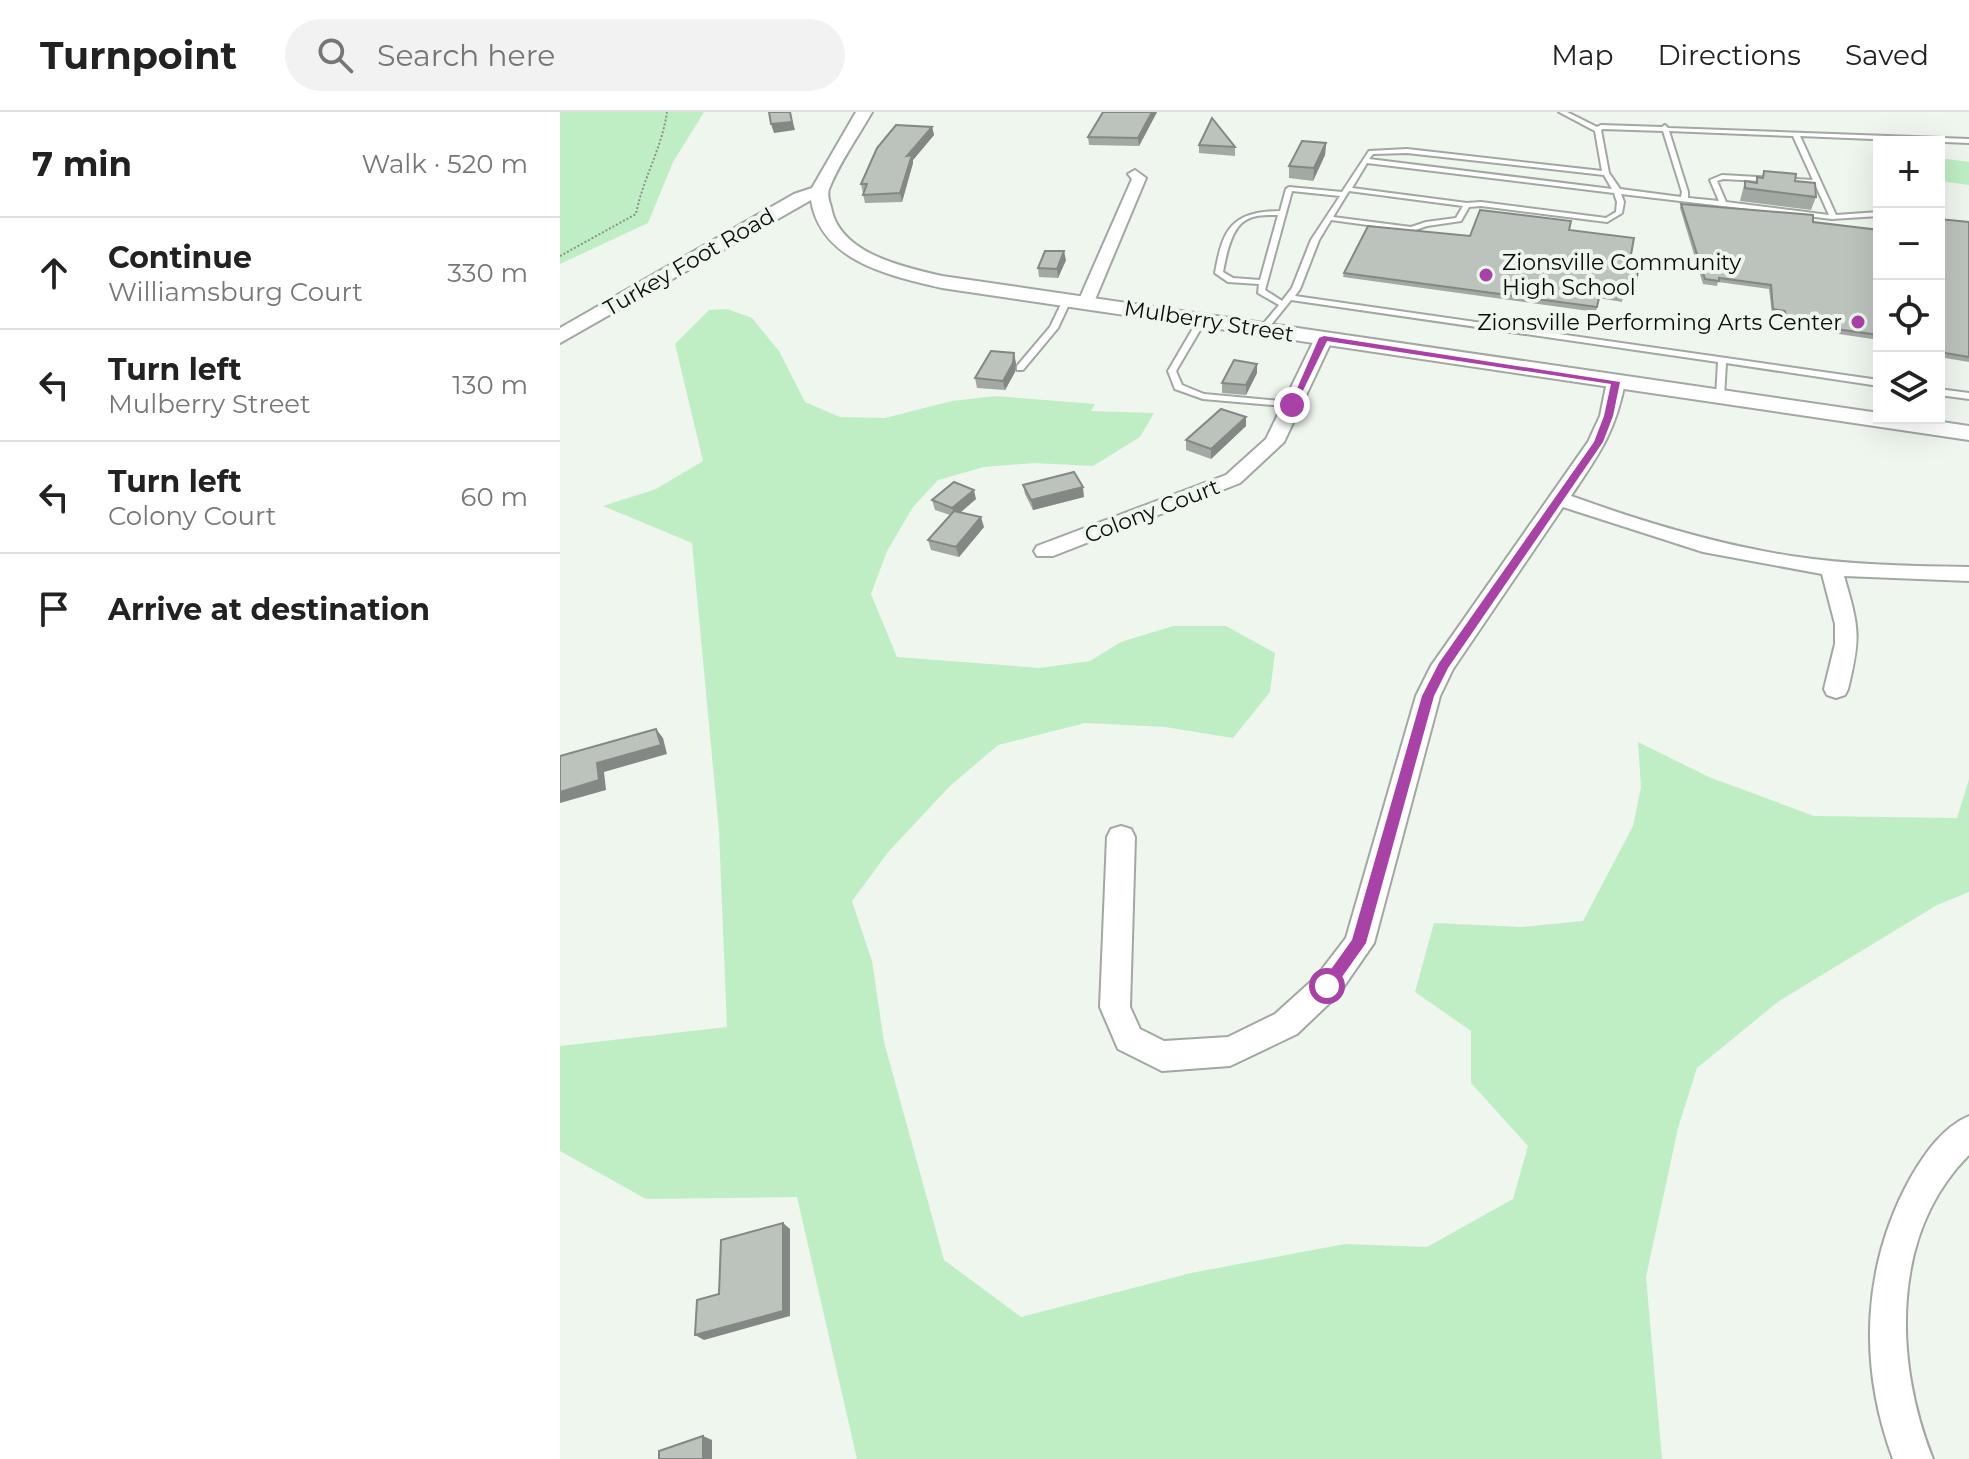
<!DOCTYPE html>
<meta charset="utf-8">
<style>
body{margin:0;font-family:Montserrat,sans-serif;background:#f2f2f2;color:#222}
.controls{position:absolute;right:24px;top:24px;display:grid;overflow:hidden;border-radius:0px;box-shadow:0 8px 32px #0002}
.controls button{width:72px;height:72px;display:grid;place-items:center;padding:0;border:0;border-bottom:2px solid #e0e0e0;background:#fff;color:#222;font:40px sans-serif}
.stop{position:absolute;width:24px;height:24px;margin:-18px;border:6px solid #a842a7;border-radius:50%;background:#fff}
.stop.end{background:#a842a7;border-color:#fff;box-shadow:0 2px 8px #0008}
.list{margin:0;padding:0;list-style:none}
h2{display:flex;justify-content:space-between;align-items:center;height:104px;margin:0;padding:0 32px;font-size:34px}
h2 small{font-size:26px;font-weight:400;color:#767676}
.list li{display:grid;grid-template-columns:52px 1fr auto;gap:24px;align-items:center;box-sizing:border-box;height:112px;padding:0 32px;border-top:2px solid #e0e0e0}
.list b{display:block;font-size:30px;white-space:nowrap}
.list p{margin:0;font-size:26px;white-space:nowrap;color:#767676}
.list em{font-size:26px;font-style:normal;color:#767676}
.icon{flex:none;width:44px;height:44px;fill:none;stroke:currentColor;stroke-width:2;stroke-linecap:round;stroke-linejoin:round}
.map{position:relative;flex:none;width:1409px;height:1347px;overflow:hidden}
header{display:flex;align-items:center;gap:48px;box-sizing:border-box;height:112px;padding:0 40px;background:#fff;border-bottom:2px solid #e0e0e0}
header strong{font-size:38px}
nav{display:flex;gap:44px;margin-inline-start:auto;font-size:28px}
.search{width:560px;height:72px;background:#f2f2f2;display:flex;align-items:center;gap:20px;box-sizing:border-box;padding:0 28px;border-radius:44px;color:#767676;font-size:30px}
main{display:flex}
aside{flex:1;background:#fff}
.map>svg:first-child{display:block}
.green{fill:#bfeec4}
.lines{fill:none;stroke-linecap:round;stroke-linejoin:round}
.service-casing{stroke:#a0a8a1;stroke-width:4}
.minor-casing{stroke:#a0a8a1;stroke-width:4}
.tertiary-casing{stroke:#a0a8a1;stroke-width:4}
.path{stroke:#8b918b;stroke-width:2;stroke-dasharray:2 2;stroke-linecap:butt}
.service{fill:#fff;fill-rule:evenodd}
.minor{fill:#fff;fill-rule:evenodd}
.tertiary{fill:#fff;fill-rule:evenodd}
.wall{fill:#a2a8a2}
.shaded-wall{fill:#848884}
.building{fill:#bcc3bc;stroke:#848884;stroke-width:2}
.route{fill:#a842a7}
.poi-dot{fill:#a842a7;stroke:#eef6ee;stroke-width:3}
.labels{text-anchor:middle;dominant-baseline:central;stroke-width:8;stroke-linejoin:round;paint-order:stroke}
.far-street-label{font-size:22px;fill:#0b0d0b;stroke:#eef6ee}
.far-poi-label{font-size:22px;fill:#0b0d0b;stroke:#eef6ee;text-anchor:start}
</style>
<header>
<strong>Turnpoint</strong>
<div class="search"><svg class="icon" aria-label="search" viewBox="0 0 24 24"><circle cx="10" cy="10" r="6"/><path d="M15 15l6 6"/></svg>Search here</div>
<nav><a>Map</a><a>Directions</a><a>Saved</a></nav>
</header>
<main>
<aside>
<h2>7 min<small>Walk · 520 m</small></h2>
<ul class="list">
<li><svg class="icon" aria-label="ahead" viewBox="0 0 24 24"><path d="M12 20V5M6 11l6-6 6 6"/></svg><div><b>Continue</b><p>Williamsburg Court</p></div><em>330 m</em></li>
<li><svg class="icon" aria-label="left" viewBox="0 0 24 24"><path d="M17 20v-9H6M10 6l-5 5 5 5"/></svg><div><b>Turn left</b><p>Mulberry Street</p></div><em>130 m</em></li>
<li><svg class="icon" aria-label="left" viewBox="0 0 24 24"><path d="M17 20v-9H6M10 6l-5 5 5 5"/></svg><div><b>Turn left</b><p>Colony Court</p></div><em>60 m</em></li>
<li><svg class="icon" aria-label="arrive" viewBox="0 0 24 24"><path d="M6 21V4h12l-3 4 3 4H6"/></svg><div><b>Arrive at destination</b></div></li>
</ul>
</aside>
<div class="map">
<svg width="1409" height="1347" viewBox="0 0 1409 1347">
<rect width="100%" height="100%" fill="#eef6ee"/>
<!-- green -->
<g class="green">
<polygon points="0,0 144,0 113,50 88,111 0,152"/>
<polygon points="1379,46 1409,50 1409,73 1379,69"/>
<polygon points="167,197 192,206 219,239 245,290 280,305 325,306 392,289 435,284 535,292 531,299 594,301 580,325 533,354 474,351 424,355 378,368 353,395 327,439 311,482 337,545 480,556 530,549 561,530 613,514 666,514 715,541 710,580 673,626 605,615 525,611 438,633 390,674 329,739 292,789 312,849 324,930 384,1148 461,1205 631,1161 785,1132 867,1135 953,1087 968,1034 911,971 911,919 855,880 874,811 962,815 1023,809 1073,714 1081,675 1078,630 1149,665 1254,704 1397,706 1409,667 1409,780 1377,793 1219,889 1137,956 1118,1016 1086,1165 1102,1347 297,1347 237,1085 86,1087 0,1039 0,934 167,915 159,719 132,431 43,394 96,377 143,349 115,232 149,198"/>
</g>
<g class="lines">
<defs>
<g id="service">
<path d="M999,0h8l30,15 4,-2 61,2 3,-2 3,3 301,11v4l-169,-7 36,79 43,-3v4l-47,3 -211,-25 3,8 -2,11 -15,9 -126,-16 -12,1 -8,14 -34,5 -15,5 -81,-11 -12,20 -19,49 -5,7 584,84v6l-153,-23 -2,34 -4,3 -4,-3 2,-35 -427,-62 -25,31h-3l-4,-2 20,-24 -21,-12 1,-9 -31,-2 -13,-9c8,-45 17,-61 65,-62l6,-22 3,-2 53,5 27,-41 38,-2 195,22 -7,-40zM1043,17l60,2 19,61 -1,5 -61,-8 -11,-16 -8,-43zM1109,19l124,5 20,44 -91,-5 -12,5 9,21 -31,-3v-6zM847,41l197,22 8,14 -243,-30 4,-5zM807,51l247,30 3,9 -1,10 -10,6 -125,-16 -14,1 -115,-15zM1163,67l92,5 14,31 -103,-13 -9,-21zM732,79l48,5 -29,44 -19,48 -10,13 -17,-11zM789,79l114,15 -7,12 -30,4 -15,5 -78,-10zM718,103l-18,65 -27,-2 -10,-6c3,-16 8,-44 23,-52 10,-6 22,-5 32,-5z"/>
<polygon points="504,186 511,188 498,216 463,258 457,258 457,254 490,215"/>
<polygon points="639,206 646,208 616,259 622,273 644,282 732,290 736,293 735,295 643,287 615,277 608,259"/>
<polygon points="1379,277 1409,281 1409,287 1379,283"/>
</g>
<g id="minor">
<polygon points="575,58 586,66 534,190 526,195 520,194 518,190 572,67 568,62"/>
<polygon points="764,221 773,226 724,330 680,371 493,444 477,444 474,439 477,434 666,363 706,327 755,226"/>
<path d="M1056,265l9,5c-10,51 -26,72 -54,114 72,26 144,48 220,60 59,9 118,10 178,11v14l-125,-5c15,52 17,60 4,113l-3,6 -9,3 -9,-3 -3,-6 11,-45v-20l-13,-50 -119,-22 -140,-45 -110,162 -13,27 -66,247 -36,52 -41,39 -67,32 -68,5 -44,-22 -18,-42 7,-170 4,-8 10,-3 10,3 4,8 -5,170 10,22 24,12 64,-4 47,-23 41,-37 30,-39 70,-242 15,-30 157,-224 12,-26 7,-34z"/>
<path d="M1409,1004v39c-79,79 -75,207 -36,304h-40c-35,-94 -31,-194 18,-282 14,-24 32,-50 58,-61z"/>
</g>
<path id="tertiary" d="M296,0h16c-14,25 -33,51 -43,77 -2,6 0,12 2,18 8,47 73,60 111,69l937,137v5h36l54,8v14l-1027,-152c-51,-12 -121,-26 -131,-88l-251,143v-15l234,-134 18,-6z"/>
</defs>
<!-- service casing -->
<use href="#service" class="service-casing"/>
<!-- minor casing -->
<use href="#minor" class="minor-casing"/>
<!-- tertiary casing -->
<use href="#tertiary" class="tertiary-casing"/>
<!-- path -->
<path class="path" d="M0,144l76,-42c7,-36 26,-66 31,-102"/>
<!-- service -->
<use href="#service" class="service"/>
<!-- minor -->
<use href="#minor" class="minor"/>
<!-- tertiary -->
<use href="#tertiary" class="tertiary"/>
</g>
<!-- wall -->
<g class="wall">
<polygon points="543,0 597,0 579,34 529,33 528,25"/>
<polygon points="372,15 374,23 353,48 353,51 342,90 305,91 301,72"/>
<polygon points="766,31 765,43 753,69 729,66 729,54"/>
<polygon points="639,33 675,35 675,44 639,41"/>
<polygon points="1204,59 1235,69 1256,85 1251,98 1180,89 1185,69 1195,71 1197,65 1201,66"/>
<polygon points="1121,92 1319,118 1319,228 1225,214 1223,204 1212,202 1209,177 1158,170 1157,174 1143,172 1120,96"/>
<polygon points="1379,107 1409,110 1409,250 1379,245"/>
<polygon points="1009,118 1070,148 1081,149 1073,181 1064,180 1062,190 1039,186 1036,200 783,165 784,161 910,124"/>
<polygon points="506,148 498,166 479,165 478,156"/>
<polygon points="456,251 455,260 445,278 417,276 415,266"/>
<polygon points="697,261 686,283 662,281 662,271"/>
<polygon points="686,305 686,314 651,347 626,338 626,328"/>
<polygon points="463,373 524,385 473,398 465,382"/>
<polygon points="416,387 401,400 424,415 399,445 371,438 368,428 390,403 375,398 372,388"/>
</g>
<!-- shaded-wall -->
<g class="shaded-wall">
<polygon points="230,0 235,18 214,21 211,12"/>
<polygon points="592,0 597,0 579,34 578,26"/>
<polygon points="372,15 374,23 353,48 353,51 342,90 340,81 347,44"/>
<polygon points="766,31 765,43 753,69 754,56"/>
<polygon points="504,139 506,148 498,166 497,157"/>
<polygon points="454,241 456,251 455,260 445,278 443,269"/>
<polygon points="697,252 697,261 686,283 686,273"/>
<polygon points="686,305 686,314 651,347 651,337"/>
<polygon points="523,375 524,385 473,398 471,388"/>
<polygon points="414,378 416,387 395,405 392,396"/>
<polygon points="421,405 424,415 399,445 396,435"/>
<polygon points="96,617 103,626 107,642 44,660 46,678 0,691 0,680 37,651"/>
<polygon points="223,1111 230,1117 230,1204 144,1228 135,1223"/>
<polygon points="143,1324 152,1328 152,1347 143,1347"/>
</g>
<!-- building -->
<g class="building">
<polygon points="209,0 230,0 232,10 211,12"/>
<polygon points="543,0 592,0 578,26 528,25"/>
<polygon points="652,6 675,35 639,33"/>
<polygon points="336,13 372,15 347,44 352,43 340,81 303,83 307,72 301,72 317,36"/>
<polygon points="742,29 766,31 754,56 729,54"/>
<polygon points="1204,59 1236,62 1235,69 1255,71 1256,85 1185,76 1185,69 1197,71 1197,65 1203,66"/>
<polygon points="1121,92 1253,103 1253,110 1319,118 1319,223 1226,210 1225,199 1213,197 1211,173 1159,166 1159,169 1145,167"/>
<polygon points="920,98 1011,109 1009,118 1074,126 1070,148 1081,149 1074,176 1065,175 1063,185 1040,181 1037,195 784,161 808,114 910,124"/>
<polygon points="1379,107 1409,110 1409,245 1379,240"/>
<polygon points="485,139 504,139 497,157 478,156"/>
<polygon points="431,239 454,241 453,251 443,269 415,266"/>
<polygon points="674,248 697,252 686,273 662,271"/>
<polygon points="661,297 686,305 651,337 626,328"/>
<polygon points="514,360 523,375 471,388 463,373"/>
<polygon points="394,370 414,378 392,396 372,388"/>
<polygon points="394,399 421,405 396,435 368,428"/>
<polygon points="96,617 101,633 37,651 39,668 0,680 0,644"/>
<polygon points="223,1111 223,1199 135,1223 137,1188 159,1182 161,1128"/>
<polygon points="143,1324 143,1347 99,1347 99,1339"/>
</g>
<!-- route -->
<polygon class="route" points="764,224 1060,270 1053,304 1043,330 888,556 874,584 806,831 772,879 767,881 759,874 792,828 862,584 879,551 1034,330 1044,304 1051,272 767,229 736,293 729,295 759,226"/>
<!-- markers -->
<g class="poi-dot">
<circle cx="926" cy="163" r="8"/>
<circle cx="1298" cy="210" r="8"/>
</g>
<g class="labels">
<!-- far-street labels -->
<g class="far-street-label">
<text transform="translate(129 150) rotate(-30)">Turkey Foot Road</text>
<text transform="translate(649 209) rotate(9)">Mulberry Street</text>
<text transform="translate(592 399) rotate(-21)">Colony Court</text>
</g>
<!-- far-poi labels -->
<g class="far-poi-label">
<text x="942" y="150">Zionsville Community<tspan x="942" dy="25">High School</tspan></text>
<text x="1282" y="210" text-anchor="end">Zionsville Performing Arts Center</text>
</g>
</g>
</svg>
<div class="controls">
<button>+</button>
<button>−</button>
<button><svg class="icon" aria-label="locate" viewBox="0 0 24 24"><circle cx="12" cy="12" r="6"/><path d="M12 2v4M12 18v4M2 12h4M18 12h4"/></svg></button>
<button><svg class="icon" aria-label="layers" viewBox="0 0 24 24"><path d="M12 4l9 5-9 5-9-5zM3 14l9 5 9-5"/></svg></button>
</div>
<div class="stop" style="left:767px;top:874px"></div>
<div class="stop end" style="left:732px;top:293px"></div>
</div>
</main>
